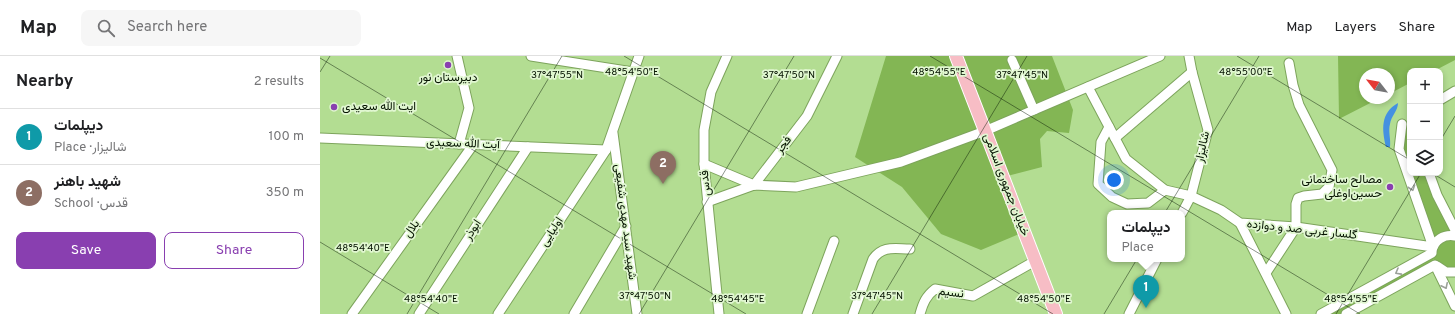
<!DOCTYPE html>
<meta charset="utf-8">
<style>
body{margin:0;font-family:Overpass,Vazirmatn,sans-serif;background:#f6f6f6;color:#202124}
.controls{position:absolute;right:12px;top:12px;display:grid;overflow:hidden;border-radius:8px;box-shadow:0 2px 6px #0003}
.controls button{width:36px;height:36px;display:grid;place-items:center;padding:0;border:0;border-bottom:1px solid #e0e0e0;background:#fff;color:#202124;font:20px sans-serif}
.compass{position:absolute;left:1039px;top:12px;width:36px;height:36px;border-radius:50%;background:#fff;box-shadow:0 2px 6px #0003;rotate:301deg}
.you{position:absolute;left:794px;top:124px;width:14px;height:14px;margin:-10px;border:3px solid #fff;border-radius:50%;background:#1a73e8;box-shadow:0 0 0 6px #1a73e833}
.badge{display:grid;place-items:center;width:26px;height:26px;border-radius:50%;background:#893fb0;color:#fff;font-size:13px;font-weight:700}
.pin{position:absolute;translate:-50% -33px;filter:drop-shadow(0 1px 2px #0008)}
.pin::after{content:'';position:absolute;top:21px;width:14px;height:12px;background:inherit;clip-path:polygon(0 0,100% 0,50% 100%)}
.popup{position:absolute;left:787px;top:154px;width:78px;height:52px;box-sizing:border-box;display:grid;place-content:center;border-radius:8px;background:#fff;filter:drop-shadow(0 1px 3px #0005);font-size:13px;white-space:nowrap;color:#757577}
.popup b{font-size:15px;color:#202124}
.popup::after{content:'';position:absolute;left:50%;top:100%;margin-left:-8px;border:8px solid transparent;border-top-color:#fff}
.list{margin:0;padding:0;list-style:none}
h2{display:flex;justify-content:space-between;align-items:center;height:52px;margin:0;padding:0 16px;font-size:17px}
h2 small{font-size:13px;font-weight:400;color:#757577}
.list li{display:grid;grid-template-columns:26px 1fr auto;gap:12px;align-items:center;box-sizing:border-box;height:56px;padding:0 16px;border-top:1px solid #e0e0e0}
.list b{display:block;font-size:15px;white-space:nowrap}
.list p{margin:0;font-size:13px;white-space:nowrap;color:#757577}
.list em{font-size:13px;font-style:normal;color:#757577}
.actions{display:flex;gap:8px;padding:12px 16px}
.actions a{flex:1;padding:9px 0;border:1px solid #893fb0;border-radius:8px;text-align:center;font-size:14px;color:#893fb0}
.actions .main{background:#893fb0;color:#fff}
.icon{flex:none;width:22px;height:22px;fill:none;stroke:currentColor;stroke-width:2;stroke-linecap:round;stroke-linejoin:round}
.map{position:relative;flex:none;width:1135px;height:258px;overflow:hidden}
header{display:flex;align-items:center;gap:24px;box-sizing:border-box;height:56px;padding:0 20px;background:#fff;border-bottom:1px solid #e0e0e0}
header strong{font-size:19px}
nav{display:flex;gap:22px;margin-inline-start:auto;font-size:14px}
.search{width:280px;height:36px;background:#f6f6f6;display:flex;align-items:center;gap:10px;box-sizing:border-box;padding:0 14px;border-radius:8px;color:#757577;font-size:15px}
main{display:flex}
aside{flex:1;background:#fff}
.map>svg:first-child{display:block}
.green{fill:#83b654}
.water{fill:#4491e1}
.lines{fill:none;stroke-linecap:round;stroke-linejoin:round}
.minor-casing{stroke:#7da45c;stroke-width:11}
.major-casing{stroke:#fff;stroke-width:14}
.minor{stroke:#fff;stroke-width:9}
.major{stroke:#f7bdc5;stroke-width:12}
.oneway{stroke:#9ba199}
.ticks{fill:none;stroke:#051300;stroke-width:1;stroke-opacity:0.45}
.poi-dot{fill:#893fb0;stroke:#e1f7d1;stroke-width:1.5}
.labels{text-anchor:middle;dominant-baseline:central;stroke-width:3.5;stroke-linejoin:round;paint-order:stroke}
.poi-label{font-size:12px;fill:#051300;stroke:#e1f7d1}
.street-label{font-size:12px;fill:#051300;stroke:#e1f7d1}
.ticks-label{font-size:10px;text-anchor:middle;fill:#051300;stroke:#e1f7d1;stroke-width:3.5;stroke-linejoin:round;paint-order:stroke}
</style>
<header>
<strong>Map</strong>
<div class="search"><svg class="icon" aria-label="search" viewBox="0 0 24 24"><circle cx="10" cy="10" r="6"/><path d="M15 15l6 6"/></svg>Search here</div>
<nav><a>Map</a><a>Layers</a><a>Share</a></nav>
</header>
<main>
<aside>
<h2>Nearby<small>2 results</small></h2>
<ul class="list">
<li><span class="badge" style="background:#0f9aa8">1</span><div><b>دیپلمات</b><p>Place · شالیزار</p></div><em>100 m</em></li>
<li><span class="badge" style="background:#8d6e63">2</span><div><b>شهید باهنر</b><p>School · قدس</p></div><em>350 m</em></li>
</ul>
<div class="actions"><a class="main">Save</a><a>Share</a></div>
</aside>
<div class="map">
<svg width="1135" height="258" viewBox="0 0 1135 258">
<rect width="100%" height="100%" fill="#b3dd92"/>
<!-- green -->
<g class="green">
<polygon points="566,0 635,0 704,176 661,194 621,178 582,131 535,101"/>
<polygon points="640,0 732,0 753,54 749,77 727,75 720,83 722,111 687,120"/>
<polygon points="1018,0 1135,0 1135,4 1114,15 1090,15 1090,27 1069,38 1069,18 1045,18 1045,42 1060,42 1019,63"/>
<polygon points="1082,68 1090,76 1090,117 1109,117 1135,174 1135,215 1116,209 1113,203 1112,197 1079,93"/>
<polygon points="1112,197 1113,204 1115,209 1026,258 1002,258"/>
</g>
<!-- water -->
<path class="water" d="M1078,47c0,8 -7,13 -8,21 -2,7 1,15 0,23h-4c-4,-17 -6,-34 12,-44z"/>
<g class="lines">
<defs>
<g id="minor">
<polyline points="137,0 149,52 139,88"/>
<polyline points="211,0 313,16"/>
<polyline points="692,4 714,54"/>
<polyline points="768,31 806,103 845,134 871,140 901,154 920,167 976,171 1113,191 1079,93 1082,68"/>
<polyline points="1120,44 1135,35"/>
<polyline points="789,71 781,86 778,128 792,141 807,148 828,147 845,134"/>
<polyline points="293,77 317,258"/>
<polyline points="0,82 286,94"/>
<polyline points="795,82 872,16"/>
<polyline points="384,108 434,129"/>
<polyline points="1109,117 1117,139 1135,174"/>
<polyline points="434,129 487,60 517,0"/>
<polyline points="387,146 434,129 476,131 581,106 665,75 840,0"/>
<polyline points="862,157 871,140 888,74 872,16 869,0"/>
<polyline points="920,167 966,258"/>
<path d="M1112,195c2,-11 12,-17 23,-15"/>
<polyline points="1117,210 1126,216 1135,216"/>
<polyline points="946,217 976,171 976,148 978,142 984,140 1002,138 1009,131 1012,114 979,49 973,29 969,7"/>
<polyline points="32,258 153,89"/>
<polyline points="99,258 208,91"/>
<polyline points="178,258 286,94 319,0"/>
<polyline points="254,258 306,170"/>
<polyline points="399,258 384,108 384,74 391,36 407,0"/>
<polyline points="487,258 514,185"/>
<path d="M533,258l20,-55c10,-14 22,-10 37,-10"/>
<path d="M600,258c3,-11 6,-18 15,-25l38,7 62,-35"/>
<polyline points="809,258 837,203"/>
<polyline points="1001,258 1112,197"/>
<polyline points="1026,258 1115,209 1135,250"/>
</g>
<polyline id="major" points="636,0 736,258"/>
</defs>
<!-- minor casing -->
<use href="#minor" class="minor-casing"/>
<!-- major casing -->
<use href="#major" class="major-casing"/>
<!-- minor -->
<use href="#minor" class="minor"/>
<!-- major -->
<use href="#major" class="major"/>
</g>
<!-- one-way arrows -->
<defs><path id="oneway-chevron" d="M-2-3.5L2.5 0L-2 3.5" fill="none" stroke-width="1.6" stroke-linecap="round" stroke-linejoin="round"/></defs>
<g class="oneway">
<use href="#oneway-chevron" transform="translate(1092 132) rotate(71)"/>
<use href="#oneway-chevron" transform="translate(1078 216) rotate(151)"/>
<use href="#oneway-chevron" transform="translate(1125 230) rotate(64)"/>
</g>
<!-- ticks -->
<path class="ticks" d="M304,0l429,258M610,0l430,258M917,0l173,104M0,2l426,256M0,16l10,-16M1120,85l15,-25M1112,117l23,14M0,186l119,72M87,258l155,-258M319,258l155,-258M552,258l155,-258M784,258l155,-258M1016,258l85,-141"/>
<!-- markers -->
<g class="poi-dot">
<circle cx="128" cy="9" r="4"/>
<circle cx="14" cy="51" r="4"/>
<circle cx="1070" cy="131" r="4"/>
</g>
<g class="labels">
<!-- poi labels -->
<g class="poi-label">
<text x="128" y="22">دبیرستان نور</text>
<text x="22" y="51" text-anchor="start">ایت الله سعیدی</text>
<text x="1062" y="124" text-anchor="end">مصالح ساختمانی<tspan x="1062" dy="14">حسین‌اوغلی</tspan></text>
</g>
<!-- street labels -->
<g class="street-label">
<text transform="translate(143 88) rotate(2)">آیت الله سعیدی</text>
<text transform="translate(464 89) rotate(-52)">فجر</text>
<text transform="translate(883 91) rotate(-78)">شالیزار</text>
<text transform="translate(386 127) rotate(-96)">قدس</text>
<text transform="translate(686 129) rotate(69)">خیابان جمهوری اسلامی</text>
<text transform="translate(305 166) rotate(83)">شهید سید مهدی شفیعی</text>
<text transform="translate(92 173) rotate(-54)">بلال</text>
<text transform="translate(153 174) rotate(-57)">ابوذر</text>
<text transform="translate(982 174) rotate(6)">گلسار غربی صد و دوازده</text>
<text transform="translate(232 176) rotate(-57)">اولیایی</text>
<text transform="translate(631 237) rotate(7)">نسیم</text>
</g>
</g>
<g class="ticks-label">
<text x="312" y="19">48°54'50"E</text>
<text x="619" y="19">48°54'55"E</text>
<text x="926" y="19">48°55'00"E</text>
<text x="237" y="22">37°47'55"N</text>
<text x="469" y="22">37°47'50"N</text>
<text x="702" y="22">37°47'45"N</text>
<text x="43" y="195">48°54'40"E</text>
<text x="325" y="243">37°47'50"N</text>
<text x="557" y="243">37°47'45"N</text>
<text x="111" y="246">48°54'40"E</text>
<text x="418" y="246">48°54'45"E</text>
<text x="724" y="246">48°54'50"E</text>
<text x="1031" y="246">48°54'55"E</text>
</g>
</svg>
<div class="controls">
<button>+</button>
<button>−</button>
<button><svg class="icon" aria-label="layers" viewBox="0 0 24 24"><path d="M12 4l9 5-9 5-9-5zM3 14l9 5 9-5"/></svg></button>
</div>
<svg class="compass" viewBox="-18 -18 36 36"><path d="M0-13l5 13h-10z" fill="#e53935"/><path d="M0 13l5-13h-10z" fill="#757577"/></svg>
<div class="you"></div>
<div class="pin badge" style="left:826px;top:252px;background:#0f9aa8">1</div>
<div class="popup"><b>دیپلمات</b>Place</div>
<div class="pin badge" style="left:343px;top:128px;background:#8d6e63">2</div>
</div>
</main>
